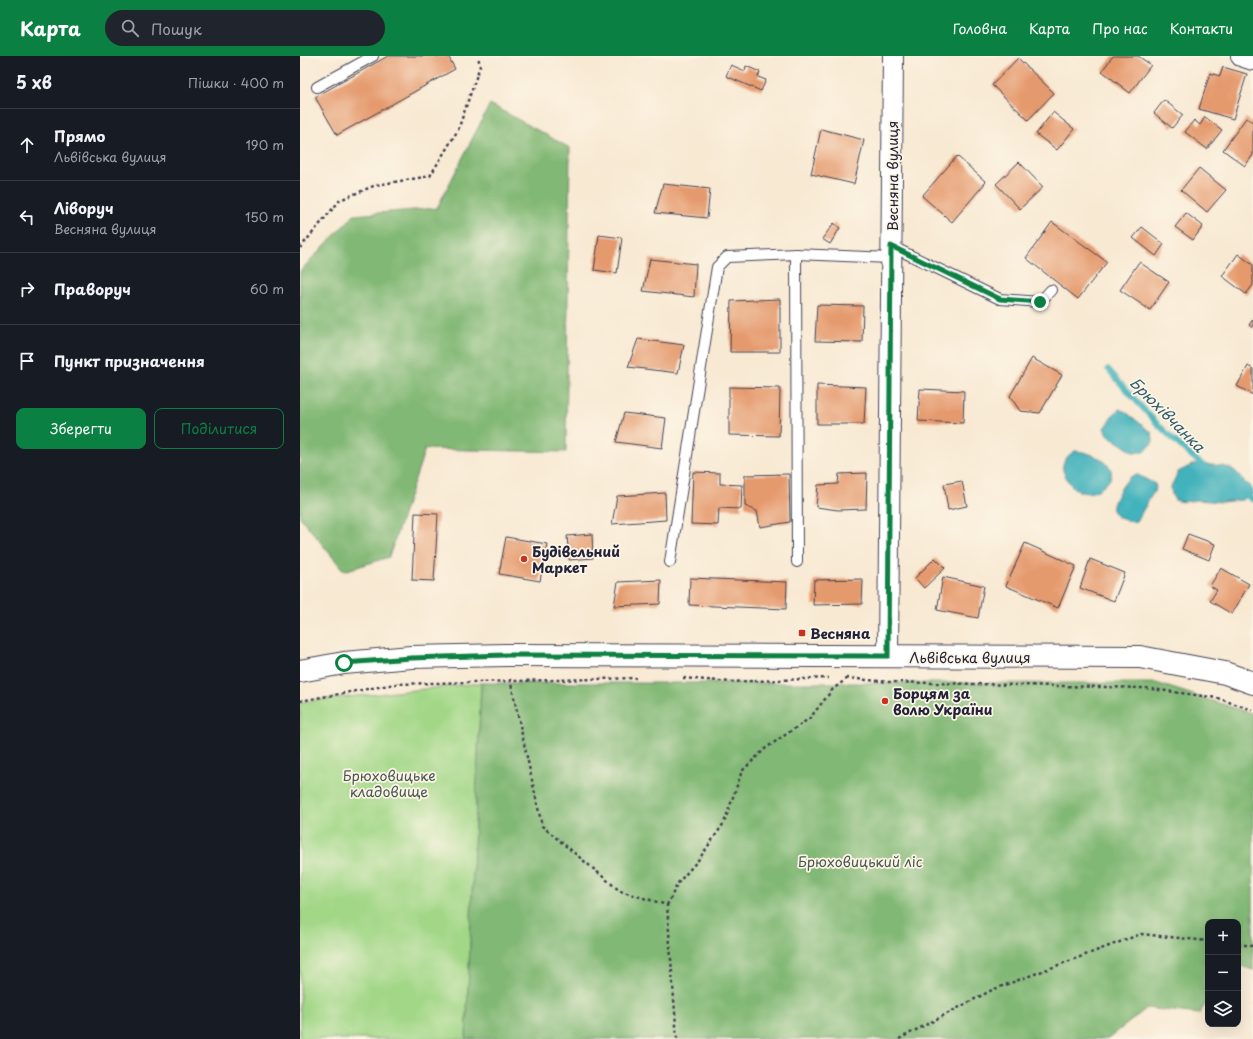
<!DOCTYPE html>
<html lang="uk">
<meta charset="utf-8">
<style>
body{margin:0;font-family:"Playpen Sans",sans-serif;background:#20242c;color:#f1f3f6}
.controls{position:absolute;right:12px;bottom:12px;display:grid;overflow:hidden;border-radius:8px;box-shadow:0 4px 16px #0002}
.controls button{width:36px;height:36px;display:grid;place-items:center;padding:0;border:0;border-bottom:1px solid #363941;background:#171b24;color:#f1f3f6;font:20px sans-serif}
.stop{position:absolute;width:12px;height:12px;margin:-9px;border:3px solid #0b8043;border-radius:50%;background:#fff}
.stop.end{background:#0b8043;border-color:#fff;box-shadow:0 1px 4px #0008}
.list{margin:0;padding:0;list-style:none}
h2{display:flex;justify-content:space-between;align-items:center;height:52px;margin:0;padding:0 16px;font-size:17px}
h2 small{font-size:13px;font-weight:400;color:#9ea1a6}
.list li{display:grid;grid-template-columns:26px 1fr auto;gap:12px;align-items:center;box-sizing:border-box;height:72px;padding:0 16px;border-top:1px solid #363941}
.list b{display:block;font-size:15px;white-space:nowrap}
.list p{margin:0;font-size:13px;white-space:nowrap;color:#9ea1a6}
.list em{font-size:13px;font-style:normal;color:#9ea1a6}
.actions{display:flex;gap:8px;padding:12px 16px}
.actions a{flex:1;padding:9px 0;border:1px solid #0b8043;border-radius:8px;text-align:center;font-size:14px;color:#0b8043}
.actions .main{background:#0b8043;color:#fff}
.icon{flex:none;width:22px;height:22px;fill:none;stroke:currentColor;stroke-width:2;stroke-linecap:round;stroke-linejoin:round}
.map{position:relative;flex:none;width:953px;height:983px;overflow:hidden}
header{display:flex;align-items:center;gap:24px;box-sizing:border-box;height:56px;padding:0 20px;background:#0b8043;color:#fff}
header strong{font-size:19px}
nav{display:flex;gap:22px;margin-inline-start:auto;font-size:14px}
.search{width:280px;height:36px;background:#20242c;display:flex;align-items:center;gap:10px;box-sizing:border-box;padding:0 14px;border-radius:22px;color:#9ea1a6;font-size:15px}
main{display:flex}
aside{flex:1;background:#171b24}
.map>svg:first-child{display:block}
.green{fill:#a2d787;stroke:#627c61}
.forest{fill:#81b874;stroke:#526d58}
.water{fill:#42b2bc;stroke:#326a7c}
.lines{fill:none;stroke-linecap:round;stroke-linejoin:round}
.stream{stroke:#42b2bc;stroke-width:5.5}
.building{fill:#e59a6d}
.service-casing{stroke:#424052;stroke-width:12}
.minor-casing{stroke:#424052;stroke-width:22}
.secondary-casing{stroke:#424052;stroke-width:24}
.path{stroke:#424052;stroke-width:2.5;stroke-dasharray:3 3;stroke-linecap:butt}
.service{stroke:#fff;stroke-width:10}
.minor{stroke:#fff;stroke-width:20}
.secondary{stroke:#fff;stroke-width:22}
.route{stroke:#0b8043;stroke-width:5}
.poi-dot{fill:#c8321e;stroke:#fcf5e5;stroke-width:1.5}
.labels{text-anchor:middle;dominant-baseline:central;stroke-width:3.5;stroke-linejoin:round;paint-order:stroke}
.street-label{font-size:14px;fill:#22223b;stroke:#fcf5e5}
.poi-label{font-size:14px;font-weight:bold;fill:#22223b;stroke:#fcf5e5;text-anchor:start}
.park-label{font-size:14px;fill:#485852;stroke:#fcf5e5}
.water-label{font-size:15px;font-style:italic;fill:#2f5c6f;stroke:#fcf5e5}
</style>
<header>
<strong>Карта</strong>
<div class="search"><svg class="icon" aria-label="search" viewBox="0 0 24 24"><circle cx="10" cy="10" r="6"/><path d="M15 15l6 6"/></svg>Пошук</div>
<nav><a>Головна</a><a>Карта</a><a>Про нас</a><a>Контакти</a></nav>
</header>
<main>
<aside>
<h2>5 хв<small>Пішки · 400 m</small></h2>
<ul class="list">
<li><svg class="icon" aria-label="ahead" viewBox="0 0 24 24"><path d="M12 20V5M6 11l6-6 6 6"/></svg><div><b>Прямо</b><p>Львівська вулиця</p></div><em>190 m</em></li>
<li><svg class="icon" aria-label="left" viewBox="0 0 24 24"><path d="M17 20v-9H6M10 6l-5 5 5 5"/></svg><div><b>Ліворуч</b><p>Весняна вулиця</p></div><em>150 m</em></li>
<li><svg class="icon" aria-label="right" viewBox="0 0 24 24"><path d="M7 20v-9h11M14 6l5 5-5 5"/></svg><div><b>Праворуч</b></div><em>60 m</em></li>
<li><svg class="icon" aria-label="arrive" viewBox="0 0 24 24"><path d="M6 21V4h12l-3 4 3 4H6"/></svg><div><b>Пункт призначення</b></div></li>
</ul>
<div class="actions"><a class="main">Зберегти</a><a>Поділитися</a></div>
</aside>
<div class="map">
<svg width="953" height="983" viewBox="0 0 953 983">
<rect width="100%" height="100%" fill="#fcf5e5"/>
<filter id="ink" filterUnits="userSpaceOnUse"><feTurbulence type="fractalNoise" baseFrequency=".025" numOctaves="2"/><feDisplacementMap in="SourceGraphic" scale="8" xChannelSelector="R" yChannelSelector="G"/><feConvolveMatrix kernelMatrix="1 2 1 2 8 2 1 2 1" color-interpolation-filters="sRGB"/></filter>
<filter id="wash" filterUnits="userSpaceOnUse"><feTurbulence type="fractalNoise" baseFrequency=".012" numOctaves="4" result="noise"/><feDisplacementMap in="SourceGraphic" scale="16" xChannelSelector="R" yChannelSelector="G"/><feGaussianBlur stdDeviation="0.9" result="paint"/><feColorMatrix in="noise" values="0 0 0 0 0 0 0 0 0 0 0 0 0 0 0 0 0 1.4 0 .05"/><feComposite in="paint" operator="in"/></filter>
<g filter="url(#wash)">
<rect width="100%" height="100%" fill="#f8e9d3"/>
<!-- green -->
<polygon class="green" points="181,627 166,983 0,983 0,646"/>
<!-- forest -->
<g class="forest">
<polygon points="190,48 270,92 266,396 125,393 89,501 44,515 0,461 0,215 54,159 137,152"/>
<polygon points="181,627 856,627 953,658 953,914 938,909 938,866 908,866 908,944 899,958 847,952 808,983 166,983"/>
</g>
<!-- water -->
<g class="water">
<polygon points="819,353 826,356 852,377 853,386 845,396 833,396 807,379 804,372 814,358"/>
<path d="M775,395c15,0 50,15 31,33 -15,14 -32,11 -40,-7 -2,-3 -4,-8 -3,-12 1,-6 7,-11 12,-14z"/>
<path d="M894,408c11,1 33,0 41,7 7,6 8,12 16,16l2,7 -11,6 -21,2 -24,-2 -14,2 -8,-2 -3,-5 -1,-8 7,-15z"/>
<path d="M838,419l17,9 1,4 -17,29 -3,4 -3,1c-7,-2 -16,-3 -20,-10 -3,-8 10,-28 16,-34 3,-2 5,-3 9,-3z"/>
</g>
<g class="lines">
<!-- stream -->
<g class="stream">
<path d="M808,313c31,35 62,72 100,100"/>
<polyline points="943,437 953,444"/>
</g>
</g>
<g id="blocks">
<!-- building -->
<g class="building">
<polygon points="88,0 148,0 155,13 37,79 15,41"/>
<polygon points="813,0 838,0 851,9 830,37 802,15"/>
<polygon points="718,2 754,37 728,64 692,29"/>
<polygon points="431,9 445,15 446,10 460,16 458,21 466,24 461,35 426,20"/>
<polygon points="923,11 947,18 933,63 899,53 910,17 920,20"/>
<polygon points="864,44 883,59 872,72 854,57"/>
<polygon points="753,56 774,73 757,94 736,78"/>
<polygon points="905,61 922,74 907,93 885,76 894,64 900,69"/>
<polygon points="946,62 953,66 953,99 945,110 923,94"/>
<polygon points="521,73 564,84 554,128 511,118"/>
<polygon points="657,100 686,126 652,166 622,140"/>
<polygon points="719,106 743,131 720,153 696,128"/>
<polygon points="899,112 926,134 907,156 881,134"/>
<polygon points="363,128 410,133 407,162 355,157"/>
<polygon points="886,157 903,170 893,184 875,171"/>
<polygon points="752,166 807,206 778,243 726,202"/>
<polygon points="534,167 540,172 530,188 522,183"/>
<polygon points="842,171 864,188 856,200 833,182"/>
<polygon points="299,179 322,182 317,217 294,214"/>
<polygon points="938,198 953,209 953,229 946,238 922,220"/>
<polygon points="350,203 396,208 394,241 343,235"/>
<polygon points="839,206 869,226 850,254 820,234"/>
<polygon points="480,243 480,296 430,296 431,245"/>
<polygon points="517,249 563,250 562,286 515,285"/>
<polygon points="953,263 953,272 949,269"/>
<polygon points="338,283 384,289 378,317 328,311"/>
<polygon points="732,302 762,319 740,357 720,355 710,340"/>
<polygon points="948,310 953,313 953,339 937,330"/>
<polygon points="517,329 566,331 564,368 517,368"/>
<polygon points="429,331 480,332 479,380 429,379"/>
<polygon points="620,333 664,335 663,367 618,365"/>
<polygon points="324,357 366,362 362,392 316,386"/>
<polygon points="393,416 420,417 420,428 442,429 441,453 419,452 418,469 391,468"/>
<polygon points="567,417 566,453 538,454 516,451 518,429 538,428 539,418"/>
<polygon points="489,418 490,466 460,471 457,455 445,450 445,419"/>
<polygon points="662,425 667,450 648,454 644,428"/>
<polygon points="365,437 366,464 312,468 317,440"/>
<polygon points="115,457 138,458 134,525 112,524"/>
<polygon points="292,478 293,502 269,504 267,480"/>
<polygon points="888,478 915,488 909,504 882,493"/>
<polygon points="206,481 247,488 240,525 199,518"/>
<polygon points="725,487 776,510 758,552 706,530"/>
<polygon points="635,502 645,512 624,532 615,522"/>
<polygon points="790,503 825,517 814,545 780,532"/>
<polygon points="921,512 949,528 932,558 910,545 917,534 910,530"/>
<polygon points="643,521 684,530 678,562 637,554"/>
<polygon points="390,522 487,526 486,553 389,549"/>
<polygon points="563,523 562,548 513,549 514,524"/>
<polygon points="361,524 360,548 314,550 318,526"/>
</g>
</g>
</g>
<g filter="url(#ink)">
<use href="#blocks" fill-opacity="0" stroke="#424052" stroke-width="1"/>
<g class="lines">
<defs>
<g id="service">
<polyline points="17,31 73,0"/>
<polyline points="591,190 700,243 740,246 751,234"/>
<polyline points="496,198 591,202"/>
<polyline points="370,506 417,211 427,201 496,198 497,506"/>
</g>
<g id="minor">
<polyline points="941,0 953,4"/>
<polyline points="588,600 593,0"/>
</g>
<polyline id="secondary" points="0,615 44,607 111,601 206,599 840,601 925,617 953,627"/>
</defs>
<!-- service casing -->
<use href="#service" class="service-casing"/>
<!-- minor casing -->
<use href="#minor" class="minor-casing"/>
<!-- secondary casing -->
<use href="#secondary" class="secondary-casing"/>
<!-- path -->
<g class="path">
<polyline points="0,192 40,144 76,129 130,120 158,74 180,10 178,0"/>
<polyline points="383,622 430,626 529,622"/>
<polyline points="546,622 589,626 845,632 917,642 953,654"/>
<polyline points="210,623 242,770 320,835 367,849 377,983"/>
<polyline points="0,645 95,628 336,622"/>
<polyline points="367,849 378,827 399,803 424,767 442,715 466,692 510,662 533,633 548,622"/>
<polyline points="938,888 953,890"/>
<polyline points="599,983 692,934 841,878 908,885"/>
</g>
<!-- service -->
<use href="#service" class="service"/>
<!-- minor -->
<use href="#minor" class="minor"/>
<!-- secondary -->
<use href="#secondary" class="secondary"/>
</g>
</g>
<g class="lines" filter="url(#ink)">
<!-- route -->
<polyline class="route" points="44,607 111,602 206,599 588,600 591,190 700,243 740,246"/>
</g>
<!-- markers -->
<g class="poi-dot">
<circle cx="224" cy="503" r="4"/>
<rect x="498" y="573" width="8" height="8" rx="2"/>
<circle cx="585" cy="645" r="4"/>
</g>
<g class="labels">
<!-- street labels -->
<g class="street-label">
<text transform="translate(592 120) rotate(-90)">Весняна вулиця</text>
<text x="670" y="601">Львівська вулиця</text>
</g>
<!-- poi labels -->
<g class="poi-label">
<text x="232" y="495">Будівельний<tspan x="232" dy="16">Маркет</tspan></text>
<text x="510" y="577">Весняна</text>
<text x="593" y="637">Борцям за<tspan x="593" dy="16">волю України</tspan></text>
</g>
<!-- park labels -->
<g class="park-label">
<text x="89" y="719">Брюховицьке<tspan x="89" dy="16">кладовище</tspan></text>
<text x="560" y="805">Брюховицький ліс</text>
</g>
<!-- water labels -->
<g class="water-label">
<text transform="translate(868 358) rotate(45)">Брюхівчанка</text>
</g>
</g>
</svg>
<div class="controls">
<button>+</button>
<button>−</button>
<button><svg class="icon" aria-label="layers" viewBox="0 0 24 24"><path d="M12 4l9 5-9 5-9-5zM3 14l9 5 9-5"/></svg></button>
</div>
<div class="stop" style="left:44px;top:607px"></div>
<div class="stop end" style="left:740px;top:246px"></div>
</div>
</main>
